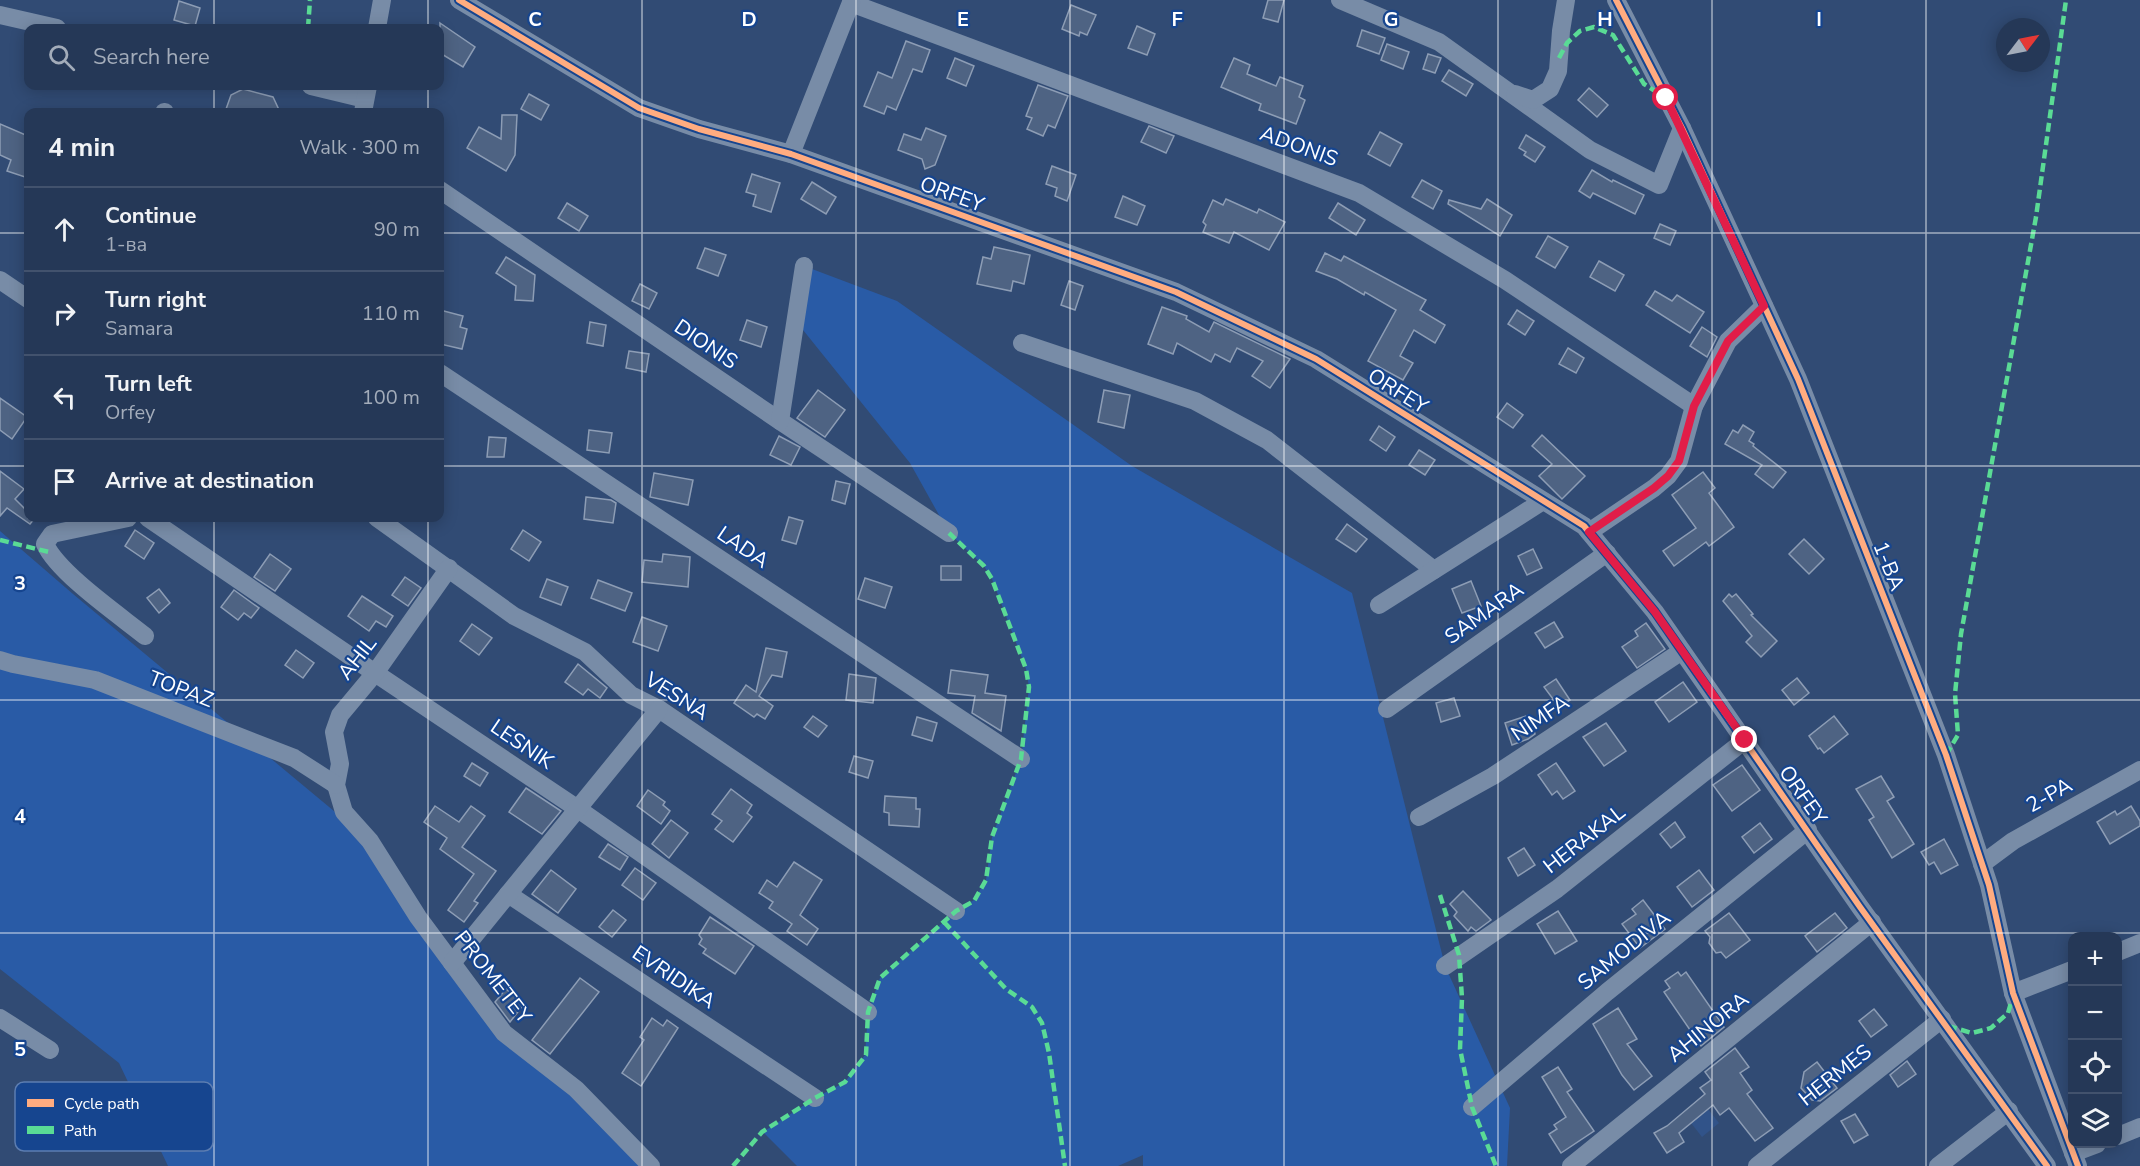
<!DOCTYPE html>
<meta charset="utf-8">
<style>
body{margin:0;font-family:"Nunito Sans",sans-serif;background:#2d3f5d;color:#f1f3f6}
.controls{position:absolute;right:18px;bottom:18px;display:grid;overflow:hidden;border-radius:12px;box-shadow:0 3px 15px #0003}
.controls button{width:54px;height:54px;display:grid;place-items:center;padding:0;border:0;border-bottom:2px solid #42526d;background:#253857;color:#f1f3f6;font:30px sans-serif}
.compass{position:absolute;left:1996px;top:18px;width:54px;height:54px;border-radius:50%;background:#253857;box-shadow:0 3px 15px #0003;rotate:58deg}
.stop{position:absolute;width:18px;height:18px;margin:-14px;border:4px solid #e11d48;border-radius:50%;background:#fff}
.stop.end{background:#e11d48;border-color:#fff;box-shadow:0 2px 6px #0008}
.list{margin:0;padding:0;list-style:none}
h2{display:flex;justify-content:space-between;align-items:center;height:78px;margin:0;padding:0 24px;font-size:26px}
h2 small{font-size:20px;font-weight:400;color:#a3acba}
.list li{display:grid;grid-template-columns:39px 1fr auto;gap:18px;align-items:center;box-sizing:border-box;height:84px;padding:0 24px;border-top:2px solid #42526d}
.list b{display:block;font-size:22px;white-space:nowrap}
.list p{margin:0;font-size:20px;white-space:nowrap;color:#a3acba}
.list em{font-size:20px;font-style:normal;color:#a3acba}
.icon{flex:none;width:33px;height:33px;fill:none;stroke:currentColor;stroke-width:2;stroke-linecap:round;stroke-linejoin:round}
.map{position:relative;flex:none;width:2140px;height:1166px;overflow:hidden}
.search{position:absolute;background:#253857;box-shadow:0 3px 15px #0003;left:24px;top:24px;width:420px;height:66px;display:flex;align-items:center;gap:15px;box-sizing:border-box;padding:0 21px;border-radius:12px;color:#a3acba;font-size:22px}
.panel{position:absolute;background:#253857;box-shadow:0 3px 15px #0003;left:24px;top:108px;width:420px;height:414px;border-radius:12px}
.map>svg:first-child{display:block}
.green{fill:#295ba6}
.water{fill:#315389}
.building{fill:#4e6383;stroke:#8d9db5;stroke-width:1.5}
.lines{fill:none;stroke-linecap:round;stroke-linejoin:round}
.minor{stroke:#788ca7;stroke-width:18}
.quiet{stroke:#5adb95;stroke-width:4.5;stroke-dasharray:9 4.5;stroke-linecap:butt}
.cycleway-casing{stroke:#16458f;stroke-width:10}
.cycleway{stroke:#ffac80;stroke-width:6}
.route{stroke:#e11d48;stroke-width:8}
.grid{fill:none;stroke:#fff;stroke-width:1.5;stroke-opacity:0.55}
.labels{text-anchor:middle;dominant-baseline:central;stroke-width:4.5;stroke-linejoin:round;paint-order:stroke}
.street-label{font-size:21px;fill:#fff;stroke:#16458f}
.key{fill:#16458f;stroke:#5c7db1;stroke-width:1.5}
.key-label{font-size:16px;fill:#fff}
.grid-label{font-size:20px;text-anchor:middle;font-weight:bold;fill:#fff;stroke:#16458f;stroke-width:4.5;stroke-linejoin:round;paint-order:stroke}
</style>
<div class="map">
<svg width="2140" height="1166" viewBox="0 0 2140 1166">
<rect width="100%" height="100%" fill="#314b74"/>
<!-- green -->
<g class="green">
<polygon points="804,266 897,301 1132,466 1352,593 1445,966 1510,1108 1507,1166 1143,1166 1143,1155 1118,1166 797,1166 763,1132 815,1098 845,1082 865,1055 868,1012 880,978 956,911 974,900 986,880 992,837 1021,759 1029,687 1026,669 992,579 984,566 949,533 910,463 795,320"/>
<polygon points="0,531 73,594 370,841 504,1033 651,1166 168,1166 119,1063 0,969"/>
</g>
<!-- water -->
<polygon class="water" points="1708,1109 1719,1123 1702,1137 1691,1123"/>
<!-- building -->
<g class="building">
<polygon points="1268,0 1284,0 1278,22 1263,18"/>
<polygon points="179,1 200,8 195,26 174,20"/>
<polygon points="1071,5 1096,15 1087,35 1080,32 1079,36 1062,29"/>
<polygon points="440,23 475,47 463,67 440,53"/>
<polygon points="1137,26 1155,34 1147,55 1128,48"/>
<polygon points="1362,30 1385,38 1379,54 1357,46"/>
<polygon points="906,41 930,50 922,72 913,69 896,110 887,106 884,114 864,106 878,72 892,78"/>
<polygon points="1387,44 1409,52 1403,69 1381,60"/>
<polygon points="1428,54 1441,58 1435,73 1423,69"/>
<polygon points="955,58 974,66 966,86 947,78"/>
<polygon points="1234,58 1250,65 1247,74 1276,86 1280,77 1303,86 1299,97 1305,100 1296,124 1259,110 1261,104 1221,87"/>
<polygon points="1449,70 1473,84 1466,96 1442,81"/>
<polygon points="1038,85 1068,96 1055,128 1048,125 1043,136 1027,129 1032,118 1026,116"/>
<polygon points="1589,88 1608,105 1597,117 1578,100"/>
<polygon points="243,89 273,97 280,112 225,112 231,95"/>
<polygon points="529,94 549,105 541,120 521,109"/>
<polygon points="502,115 517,115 515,155 506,171 467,148 479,127 501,139"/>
<polygon points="0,124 28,136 28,178 7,171 11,160 0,155"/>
<polygon points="1149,126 1174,136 1166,153 1141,142"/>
<polygon points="926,128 946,136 935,165 925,169 922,159 898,150 904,134 921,140"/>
<polygon points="1380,132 1402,144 1390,166 1368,154"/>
<polygon points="1526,135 1545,147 1535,162 1524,155 1526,152 1519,148"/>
<polygon points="1052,166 1076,175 1067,201 1055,196 1057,188 1046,184"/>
<polygon points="1592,170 1612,182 1613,180 1644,195 1635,214 1593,193 1590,198 1579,191"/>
<polygon points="752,174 780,183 771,212 753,206 756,195 746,192"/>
<polygon points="1422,180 1442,191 1433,209 1412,197"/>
<polygon points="812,182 836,197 826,214 801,199"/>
<polygon points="1123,196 1145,206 1137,225 1115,217"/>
<polygon points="1226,199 1257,213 1259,209 1285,222 1269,250 1234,232 1229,243 1203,232 1206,225 1203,222 1213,200 1223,205"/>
<polygon points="1487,199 1512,215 1500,236 1448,204 1449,200 1481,209"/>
<polygon points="567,203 588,216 579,231 558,218"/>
<polygon points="1338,203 1365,220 1356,235 1329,218"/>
<polygon points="1660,224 1676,231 1670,245 1654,238"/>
<polygon points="1548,236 1568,247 1555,268 1536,257"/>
<polygon points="994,247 1030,255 1024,284 1013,281 1011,291 977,284 983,257 991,259"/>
<polygon points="705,248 726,255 718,276 697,268"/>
<polygon points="1325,253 1341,261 1344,256 1426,300 1420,310 1445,325 1435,343 1414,330 1400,356 1413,363 1403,380 1368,361 1396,310 1365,292 1364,295 1337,279 1316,271"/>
<polygon points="506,257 535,275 533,301 515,300 516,286 496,273"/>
<polygon points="1599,261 1624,275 1615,291 1590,277"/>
<polygon points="1069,281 1083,286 1075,310 1061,305"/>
<polygon points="640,284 657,293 649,309 632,301"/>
<polygon points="1655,291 1672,301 1677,295 1704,312 1690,333 1646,305"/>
<polygon points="1162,307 1187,316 1186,319 1209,332 1214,322 1290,359 1270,388 1252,376 1263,361 1237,348 1230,362 1215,354 1211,362 1177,343 1173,354 1148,344"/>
<polygon points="440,310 463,316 460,327 467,329 462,349 440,344"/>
<polygon points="1517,310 1534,321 1525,335 1508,324"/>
<polygon points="747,320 767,327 761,347 740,340"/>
<polygon points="590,322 606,325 603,346 587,343"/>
<polygon points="1702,327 1717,337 1707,357 1690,346"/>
<polygon points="1568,348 1584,358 1576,373 1559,364"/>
<polygon points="629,351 649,354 646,372 626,368"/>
<polygon points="818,390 845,410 825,437 797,418"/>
<polygon points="1104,390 1130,395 1124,428 1098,422"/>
<polygon points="0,398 27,417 12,439 0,430"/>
<polygon points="1507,403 1523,415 1513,428 1497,417"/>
<polygon points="1743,425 1754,432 1749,441 1754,444 1753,446 1786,472 1773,488 1755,474 1762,465 1725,444 1733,430 1738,433"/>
<polygon points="1379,426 1395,437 1386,451 1370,440"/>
<polygon points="589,430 612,433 609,453 587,450"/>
<polygon points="1542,435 1585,476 1562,499 1539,476 1552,464 1532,446"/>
<polygon points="779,436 800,447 791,465 770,455"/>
<polygon points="489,437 506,438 504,457 487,457"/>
<polygon points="1419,450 1435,460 1425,475 1409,465"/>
<polygon points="0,471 24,489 15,499 28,512 28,518 35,518 30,524 7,508 0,516"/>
<polygon points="1703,472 1715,488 1709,493 1734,527 1709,546 1706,542 1674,566 1663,551 1696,528 1672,495"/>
<polygon points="654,473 693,480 688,505 650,497"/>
<polygon points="836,481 850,484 845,504 832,500"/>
<polygon points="586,497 611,500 616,503 613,523 584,519"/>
<polygon points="789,517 803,521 796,544 782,540"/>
<polygon points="1347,524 1367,539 1356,552 1336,539"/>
<polygon points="135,530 154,543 144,559 125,546"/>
<polygon points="523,530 541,542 529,561 511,549"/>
<polygon points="1804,539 1824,559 1809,574 1789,554"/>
<polygon points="1533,549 1542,568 1527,575 1518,556"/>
<polygon points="270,554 291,569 275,591 254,577"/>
<polygon points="663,554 690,557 688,587 642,582 644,560 662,562"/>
<rect x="941" y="566" width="20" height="14"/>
<polygon points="405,577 421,588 408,606 392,595"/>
<polygon points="865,578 892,587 885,608 858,599"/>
<polygon points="547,579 568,587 561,605 540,597"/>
<polygon points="598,580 632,593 625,611 591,598"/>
<polygon points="1471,581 1481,606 1462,613 1452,589"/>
<polygon points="159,589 170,603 159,613 147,598"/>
<polygon points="234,590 259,608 251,618 244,613 238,620 221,607"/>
<polygon points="1729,594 1732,597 1736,594 1753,614 1751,615 1777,641 1761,657 1746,642 1752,636 1723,601"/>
<polygon points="362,596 393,616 386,627 376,621 369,631 348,616"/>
<polygon points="642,617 667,626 658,651 633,642"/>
<polygon points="1554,622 1563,637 1545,648 1535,633"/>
<polygon points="1646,623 1665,649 1637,668 1622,647 1638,636 1635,631"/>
<polygon points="472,624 492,638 479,655 460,641"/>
<polygon points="766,648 787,652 782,677 772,675 759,696 773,706 765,719 757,714 754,717 734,703 746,685 756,692"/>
<polygon points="296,650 314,663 303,678 285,665"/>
<polygon points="578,664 607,688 600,698 588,689 583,695 565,682"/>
<polygon points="951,670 988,675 985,693 1006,696 1001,731 972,713 975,696 948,693"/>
<polygon points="849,674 876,678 873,703 846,700"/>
<polygon points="1797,678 1809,693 1794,705 1782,690"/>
<polygon points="1556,679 1570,700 1559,707 1544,687"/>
<polygon points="1683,682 1697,702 1669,722 1655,702"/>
<polygon points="1454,698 1460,716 1441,722 1436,703"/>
<polygon points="1529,715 1535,734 1528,739 1512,745 1505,723"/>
<polygon points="813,716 827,726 818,737 804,727"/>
<polygon points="1834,716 1848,734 1824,753 1820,748 1818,749 1809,736"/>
<polygon points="917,717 937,723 932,741 912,735"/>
<polygon points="1606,723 1626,751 1604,766 1583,737"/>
<polygon points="854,756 873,761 868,778 849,772"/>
<polygon points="472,763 488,773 480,786 464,776"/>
<polygon points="1556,763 1575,791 1563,799 1557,791 1552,795 1538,775"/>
<polygon points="1742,765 1760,790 1732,811 1713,785"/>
<polygon points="1881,776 1894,797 1887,801 1914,844 1892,858 1869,820 1874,817 1856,789"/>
<polygon points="526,788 561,811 542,834 509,812"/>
<polygon points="731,789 752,805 747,813 752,817 733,842 715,829 722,821 712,814"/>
<polygon points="648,790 665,802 663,805 670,811 661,824 637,806"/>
<polygon points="885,796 916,798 916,809 920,809 919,827 889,825 889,813 884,812"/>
<polygon points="435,806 459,822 471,806 485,816 462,847 496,871 474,901 478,903 464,922 448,910 474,874 440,849 447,838 424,822"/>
<polygon points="2131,806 2140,821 2140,826 2110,844 2097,822 2115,811 2117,815"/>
<polygon points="671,820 688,833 669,858 652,844"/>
<polygon points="1675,822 1685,837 1671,848 1660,834"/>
<polygon points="1760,823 1772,839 1754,853 1742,837"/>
<polygon points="1944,839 1958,865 1941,874 1934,862 1929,865 1921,852"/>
<polygon points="608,844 628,857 620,870 599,857"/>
<polygon points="1524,848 1535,865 1518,876 1508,858"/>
<polygon points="794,862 822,880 800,915 818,929 807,945 787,931 792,924 769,908 773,902 759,893 767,880 777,887"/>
<polygon points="635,868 656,883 643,900 622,885"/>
<polygon points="551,870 576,889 558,913 532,894"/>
<polygon points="1699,870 1714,890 1692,907 1677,887"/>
<polygon points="1463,891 1491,920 1476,931 1471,927 1468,931 1454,916 1457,912 1450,904"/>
<polygon points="1643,900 1665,929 1640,948 1622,924 1636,914 1632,909"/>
<polygon points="613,910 626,920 612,937 599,927"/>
<polygon points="1558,911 1577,941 1555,954 1537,924"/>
<polygon points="1729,913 1750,940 1726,958 1721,952 1716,953 1709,943 1710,937 1705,931"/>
<polygon points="1835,913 1847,928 1817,952 1805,936"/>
<polygon points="710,917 754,946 735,974 703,953 706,949 699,944 702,939 699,935"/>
<polygon points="1678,972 1681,976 1686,972 1724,1027 1701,1046 1664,992 1670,988 1665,981"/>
<polygon points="580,978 599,992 550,1054 532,1040"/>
<polygon points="506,989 524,1004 510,1022 495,1002"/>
<polygon points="1618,1008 1637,1039 1627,1044 1652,1076 1634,1090 1622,1075 1593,1024"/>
<polygon points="1874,1009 1887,1025 1871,1037 1859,1021"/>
<polygon points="652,1018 663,1026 667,1020 678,1028 641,1086 622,1073 644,1040 640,1037"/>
<polygon points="1735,1048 1749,1067 1740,1073 1752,1090 1747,1094 1773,1128 1755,1141 1729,1108 1720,1115 1713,1105 1679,1133 1684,1142 1667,1153 1654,1133 1667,1126 1705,1094 1700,1088 1711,1080 1705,1072"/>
<polygon points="1907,1061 1916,1074 1898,1087 1890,1075"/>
<polygon points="1817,1062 1837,1088 1820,1101 1812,1100 1801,1088 1804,1072"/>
<polygon points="1558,1067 1572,1089 1567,1092 1594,1131 1561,1153 1549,1134 1557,1129 1554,1125 1566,1117 1542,1077"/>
<polygon points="1855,1114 1868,1135 1854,1143 1841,1121"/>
</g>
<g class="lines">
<!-- minor -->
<g class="minor">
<polyline points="459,0 639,108 699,129 791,154 1176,292 1316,359 1584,526 1655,612 1860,907 2047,1166"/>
<polyline points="1340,0 1439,42 1590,150 1659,185 1682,128"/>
<polyline points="1616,0 1682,128 1798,379 1946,755 1989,885 2013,993 2078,1166"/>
<polyline points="851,3 1359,193 1505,280 1694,406"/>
<polyline points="0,15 57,28"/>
<polyline points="377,28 382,0"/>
<polyline points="311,86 365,99"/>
<polyline points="1515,94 1533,100 1550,89 1558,71 1561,31 1566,0"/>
<polyline points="164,112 165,112"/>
<polyline points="363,112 368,86"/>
<polyline points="791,154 852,0"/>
<polyline points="440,190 780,421 949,533"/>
<polyline points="0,280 28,299"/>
<polyline points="1022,343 1195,401 1267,440 1434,570"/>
<polyline points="440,373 1021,759"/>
<polyline points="780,421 804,266"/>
<path d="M128,518l-76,16 -7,10c13,29 74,71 100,92"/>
<polyline points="148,518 375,673 578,809 868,1012"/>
<polyline points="377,518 514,616 585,652 631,695 659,709 956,911"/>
<polyline points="1589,532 1654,488 1668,476 1679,461 1694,406 1728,341 1764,306"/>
<polyline points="449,568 375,673 340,715 334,732 340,764 336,785 344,812 370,841 418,917 504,1033 576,1089 651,1166"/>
<polyline points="1379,605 1543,501"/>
<polyline points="0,660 13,664 95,680 294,758 336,785"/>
<polyline points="1387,709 1607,553"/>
<polyline points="1419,817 1493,776 1682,651"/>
<polyline points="1982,864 2013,841 2140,770"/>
<polyline points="508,894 815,1098"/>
<polyline points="2118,952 2140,943"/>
<polyline points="452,963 659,709"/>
<polyline points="1445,966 1557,889 1745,740"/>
<polyline points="2013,993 2072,970"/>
<polyline points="0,1018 50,1050"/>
<polyline points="1472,1107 1607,992 1808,830"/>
<polyline points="2118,1136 2140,1127"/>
<polyline points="2073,1153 2097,1144"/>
<polyline points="1571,1166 1872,922"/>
<polyline points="1757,1166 1942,1019"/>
<polyline points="1938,1166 2009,1111"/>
</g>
<!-- quiet -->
<g class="quiet">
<polyline points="308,28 310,0"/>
<polyline points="1559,58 1567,43 1580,31 1594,27 1613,35 1644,84 1663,96"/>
<polyline points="0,540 49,552"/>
<polyline points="1946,755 1958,735 1955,694 1961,634 2036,217 2066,0"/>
<polyline points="1440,895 1459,955 1462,998 1460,1049 1472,1107 1496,1166"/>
<polyline points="944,922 1006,989 1032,1007 1042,1023 1049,1053 1065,1166"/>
<polyline points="1948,1026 1972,1033 1991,1028 2008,1013 2013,996"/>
<polyline points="733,1166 762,1132 815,1098 845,1082 866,1055 868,1012 880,978 956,911 974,901 986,880 992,837 1021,759 1029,687 1026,669 992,579 984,566 949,533"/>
</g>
<defs>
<g id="cycleway">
<polyline points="459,0 639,108 699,129 791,154 1176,292 1316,359 1584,526 1655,612 1860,907 2047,1166"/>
<polyline points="1616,0 1682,128 1798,379 1946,755 1989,885 2013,993 2078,1166"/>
</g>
</defs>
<!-- cycleway casing -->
<use href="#cycleway" class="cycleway-casing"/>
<!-- cycleway -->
<use href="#cycleway" class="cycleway"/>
</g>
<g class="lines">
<!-- route -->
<polyline class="route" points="1666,98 1764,306 1728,341 1694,406 1679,461 1668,476 1654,488 1589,532 1655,612 1745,740"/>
</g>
<!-- grid -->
<path class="grid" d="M214,0v28M428,0v28M642,0v1166M856,0v1166M1070,0v1166M1284,0v1166M1498,0v1166M1712,0v1166M1926,0v1166M214,86v26M428,86v26M0,233h28M440,233h1700M0,466h28M440,466h1700M214,518v648M428,518v648M0,700h2140M0,933h2140"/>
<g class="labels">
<!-- street labels -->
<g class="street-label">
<text transform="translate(1299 146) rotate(20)">ADONIS</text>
<text transform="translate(952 194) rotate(20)">ORFEY</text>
<text transform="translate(706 344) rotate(34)">DIONIS</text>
<text transform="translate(1398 391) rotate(32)">ORFEY</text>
<text transform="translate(743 547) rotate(34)">LADA</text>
<text transform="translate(1889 566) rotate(68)">1-ВА</text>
<text transform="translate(1484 613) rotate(-35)">SAMARA</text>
<text transform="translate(357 658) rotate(-52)">AHIL</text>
<text transform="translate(181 689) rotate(21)">TOPAZ</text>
<text transform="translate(677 696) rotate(32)">VESNA</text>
<text transform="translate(1540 718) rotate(-34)">NIMFA</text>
<text transform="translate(522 744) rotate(34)">LESNIK</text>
<text transform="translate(1803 795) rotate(55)">ORFEY</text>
<text transform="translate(2049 795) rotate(-29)">2-РА</text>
<text transform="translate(1584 839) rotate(-38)">HERAKAL</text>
<text transform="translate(1624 950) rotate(-39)">SAMODIVA</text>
<text transform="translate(493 977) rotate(52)">PROMETEY</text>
<text transform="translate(674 977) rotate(34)">EVRIDIKA</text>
<text transform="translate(1708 1027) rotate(-39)">AHINORA</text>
<text transform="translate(1835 1075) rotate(-38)">HERMES</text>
</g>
</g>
<!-- legend -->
<rect x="15" y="1082" width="198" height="69" rx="9" class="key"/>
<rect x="27" y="1099" width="27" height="8" fill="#ffac80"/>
<rect x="27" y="1126" width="27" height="8" fill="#5adb95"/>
<g class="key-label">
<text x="64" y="1109">Cycle path</text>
<text x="64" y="1136">Path</text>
</g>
<g class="grid-label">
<text x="535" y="26">C</text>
<text x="749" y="26">D</text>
<text x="963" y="26">E</text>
<text x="1177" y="26">F</text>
<text x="1391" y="26">G</text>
<text x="1605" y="26">H</text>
<text x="1819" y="26">I</text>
<text x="20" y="590">3</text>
<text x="20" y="823">4</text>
<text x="20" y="1056">5</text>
</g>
</svg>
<div class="controls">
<button>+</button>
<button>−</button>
<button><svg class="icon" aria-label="locate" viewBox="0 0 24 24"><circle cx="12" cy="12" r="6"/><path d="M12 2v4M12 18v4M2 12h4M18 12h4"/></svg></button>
<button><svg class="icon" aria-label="layers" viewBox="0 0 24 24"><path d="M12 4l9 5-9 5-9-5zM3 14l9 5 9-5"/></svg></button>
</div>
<svg class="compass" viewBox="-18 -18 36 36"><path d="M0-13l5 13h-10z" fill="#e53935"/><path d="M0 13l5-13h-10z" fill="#a3acba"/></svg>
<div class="stop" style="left:1666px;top:98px"></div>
<div class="stop end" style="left:1745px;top:740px"></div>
<div class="search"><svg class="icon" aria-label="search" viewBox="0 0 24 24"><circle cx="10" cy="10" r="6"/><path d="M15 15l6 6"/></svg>Search here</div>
<section class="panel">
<h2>4 min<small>Walk · 300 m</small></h2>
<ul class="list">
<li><svg class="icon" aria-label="ahead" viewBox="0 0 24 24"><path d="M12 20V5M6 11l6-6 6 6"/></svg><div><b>Continue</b><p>1-ва</p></div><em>90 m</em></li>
<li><svg class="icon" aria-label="right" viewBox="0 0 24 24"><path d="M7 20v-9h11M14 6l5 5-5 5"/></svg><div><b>Turn right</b><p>Samara</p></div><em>110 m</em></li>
<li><svg class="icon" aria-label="left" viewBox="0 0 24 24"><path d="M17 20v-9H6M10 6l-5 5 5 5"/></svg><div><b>Turn left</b><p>Orfey</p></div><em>100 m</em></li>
<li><svg class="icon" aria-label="arrive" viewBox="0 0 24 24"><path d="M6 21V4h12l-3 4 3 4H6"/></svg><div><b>Arrive at destination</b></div></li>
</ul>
</section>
</div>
